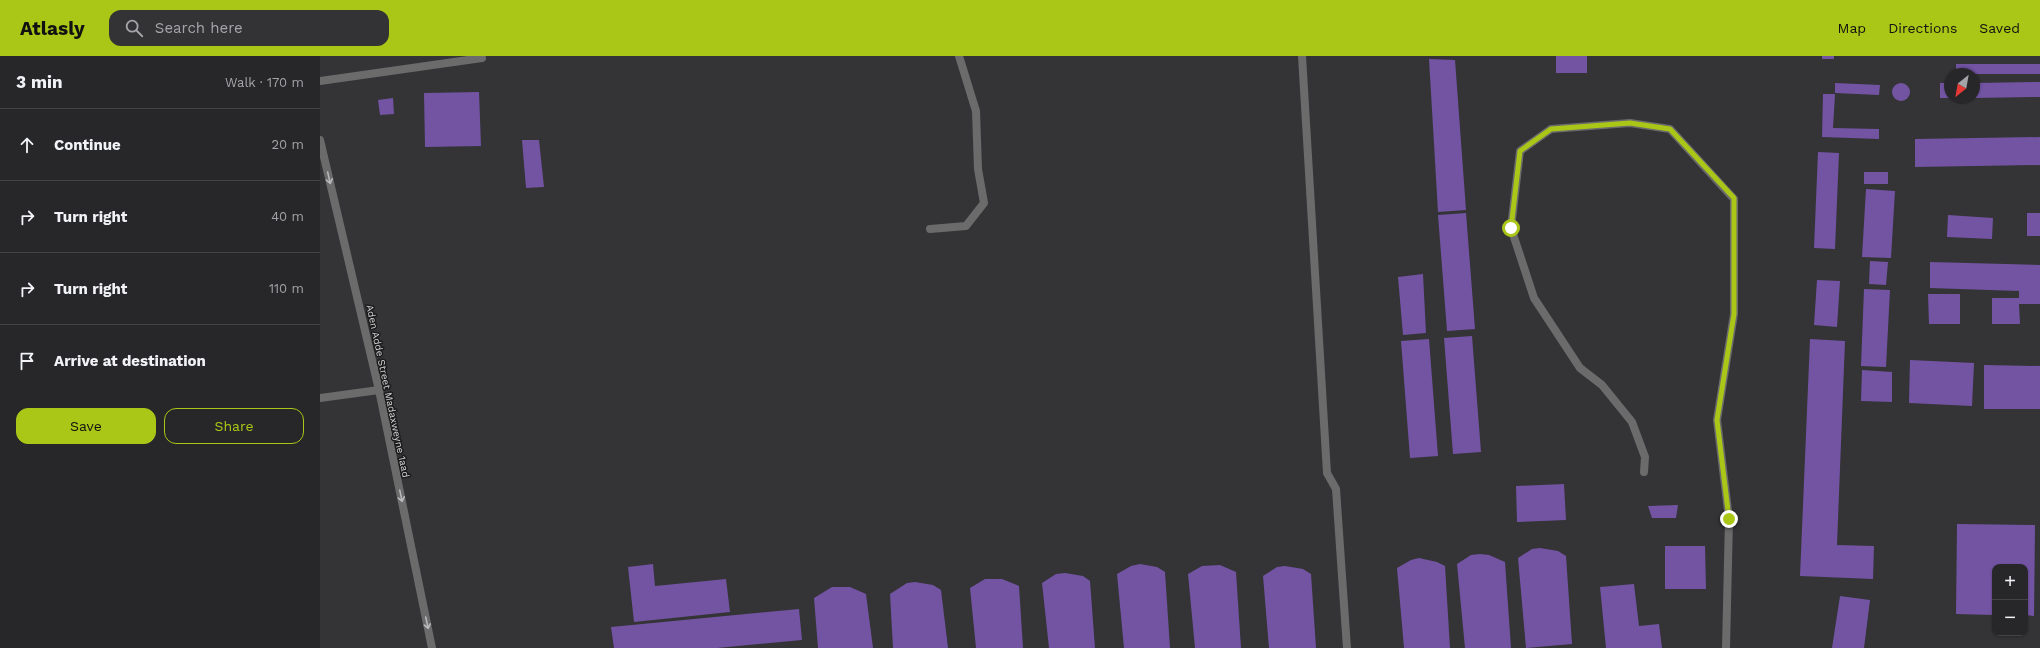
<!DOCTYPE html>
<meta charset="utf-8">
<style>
body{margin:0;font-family:"Work Sans",sans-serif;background:#333234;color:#f1f3f6}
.controls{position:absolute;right:12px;bottom:12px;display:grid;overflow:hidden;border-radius:8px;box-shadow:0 1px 3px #0004}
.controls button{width:36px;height:36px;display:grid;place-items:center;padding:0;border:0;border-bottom:1px solid #434345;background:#272628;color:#f1f3f6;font:20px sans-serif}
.compass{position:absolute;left:1624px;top:12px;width:36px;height:36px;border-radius:50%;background:#272628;box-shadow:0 1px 3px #0004;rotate:211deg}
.stop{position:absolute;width:12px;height:12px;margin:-9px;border:3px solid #aac717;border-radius:50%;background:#fff}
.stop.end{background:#aac717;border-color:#fff;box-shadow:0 1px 4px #0008}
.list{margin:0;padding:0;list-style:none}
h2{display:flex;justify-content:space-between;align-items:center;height:52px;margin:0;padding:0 16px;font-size:17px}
h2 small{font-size:13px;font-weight:400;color:#a4a5a8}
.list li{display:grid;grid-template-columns:26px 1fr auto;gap:12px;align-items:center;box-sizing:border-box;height:72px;padding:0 16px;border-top:1px solid #434345}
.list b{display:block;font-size:15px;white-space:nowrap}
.list em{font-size:13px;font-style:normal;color:#a4a5a8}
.actions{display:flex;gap:8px;padding:12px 16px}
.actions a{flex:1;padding:9px 0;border:1px solid #aac717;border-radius:12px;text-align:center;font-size:14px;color:#aac717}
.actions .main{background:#aac717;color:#111}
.icon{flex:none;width:22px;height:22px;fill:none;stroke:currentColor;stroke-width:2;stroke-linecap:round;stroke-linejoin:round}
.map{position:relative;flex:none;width:1720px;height:592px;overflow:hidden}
header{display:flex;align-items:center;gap:24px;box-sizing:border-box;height:56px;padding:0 20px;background:#aac717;color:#111}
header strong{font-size:19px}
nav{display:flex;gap:22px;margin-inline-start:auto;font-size:14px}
.search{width:280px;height:36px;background:#333234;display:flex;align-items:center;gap:10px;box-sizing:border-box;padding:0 14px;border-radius:12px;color:#a4a5a8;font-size:15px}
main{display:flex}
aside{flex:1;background:#272628}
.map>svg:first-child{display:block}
.building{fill:#7254a3}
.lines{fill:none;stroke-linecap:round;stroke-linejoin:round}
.service{stroke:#6b6b6c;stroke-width:8}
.minor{stroke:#6b6b6c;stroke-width:8}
.oneway{stroke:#b9b8ba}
.route{stroke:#aac717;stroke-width:5}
.labels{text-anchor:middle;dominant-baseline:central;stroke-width:3;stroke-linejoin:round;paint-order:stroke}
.street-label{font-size:10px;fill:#d3d2d4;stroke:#1b1b1c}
</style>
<header>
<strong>Atlasly</strong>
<div class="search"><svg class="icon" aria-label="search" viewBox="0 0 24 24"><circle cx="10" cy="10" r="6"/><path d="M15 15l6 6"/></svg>Search here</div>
<nav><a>Map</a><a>Directions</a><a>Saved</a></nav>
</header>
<main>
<aside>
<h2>3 min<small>Walk · 170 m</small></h2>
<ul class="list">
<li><svg class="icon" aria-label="ahead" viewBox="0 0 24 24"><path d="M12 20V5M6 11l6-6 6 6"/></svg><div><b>Continue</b></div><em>20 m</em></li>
<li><svg class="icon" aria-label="right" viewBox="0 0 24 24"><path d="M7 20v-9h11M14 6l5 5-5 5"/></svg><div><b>Turn right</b></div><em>40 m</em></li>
<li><svg class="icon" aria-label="right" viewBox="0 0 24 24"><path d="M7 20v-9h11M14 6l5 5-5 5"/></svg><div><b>Turn right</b></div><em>110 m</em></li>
<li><svg class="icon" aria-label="arrive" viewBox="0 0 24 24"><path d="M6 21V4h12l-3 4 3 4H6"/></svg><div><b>Arrive at destination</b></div></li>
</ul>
<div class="actions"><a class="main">Save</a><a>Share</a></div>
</aside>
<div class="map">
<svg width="1720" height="592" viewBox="0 0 1720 592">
<rect width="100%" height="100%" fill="#343336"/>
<!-- building -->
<g class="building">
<rect x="1236" y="0" width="31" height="17"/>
<rect x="1502" y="0" width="12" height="3"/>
<polygon points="1109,3 1135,4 1146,154 1118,156"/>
<rect x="1636" y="8" width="84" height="10"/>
<polygon points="1720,26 1720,41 1654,42 1654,27"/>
<circle cx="1581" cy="36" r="9"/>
<polygon points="1515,27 1560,29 1559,39 1515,37"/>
<rect x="1620" y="27" width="10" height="15"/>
<polygon points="159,36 161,90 105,91 104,37"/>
<polygon points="1503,38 1515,38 1513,72 1559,73 1559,83 1502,81"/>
<polygon points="73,42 74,58 60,59 58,44"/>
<polygon points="1720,81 1720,109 1595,111 1595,83"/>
<polygon points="202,84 219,84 224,131 206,132"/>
<polygon points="1498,96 1519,97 1515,193 1494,192"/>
<rect x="1544" y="116" width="24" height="12"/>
<polygon points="1546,133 1575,135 1571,202 1542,201"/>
<polygon points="1146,157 1155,273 1127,275 1118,159"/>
<rect x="1707" y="157" width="13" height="23"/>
<polygon points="1628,159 1673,162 1672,183 1627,181"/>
<polygon points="1550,205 1568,206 1566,229 1549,228"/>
<polygon points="1610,206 1720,209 1720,248 1699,248 1700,268 1672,268 1672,242 1699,242 1699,235 1610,232"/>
<polygon points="1103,218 1106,277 1083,279 1078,221"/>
<polygon points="1497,224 1520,225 1517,271 1494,269"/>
<polygon points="1544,233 1570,234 1566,311 1541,310"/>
<polygon points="1608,238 1640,238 1640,268 1609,268"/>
<polygon points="1152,280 1161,396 1133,398 1124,282"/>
<polygon points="1109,283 1118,400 1090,402 1081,285"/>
<polygon points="1490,283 1525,285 1517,489 1554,490 1553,523 1480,520"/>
<polygon points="1590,304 1654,307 1652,350 1589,347"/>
<polygon points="1664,309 1720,310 1720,353 1664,353"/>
<polygon points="1542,314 1572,316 1572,346 1541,345"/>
<polygon points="1244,428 1246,464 1197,466 1196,430"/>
<polygon points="1358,449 1356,462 1332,462 1328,450"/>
<polygon points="1637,468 1715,469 1714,560 1705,559 1705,511 1675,511 1675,559 1636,558"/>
<polygon points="1345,490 1385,490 1386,533 1345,533"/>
<polygon points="1220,492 1238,495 1246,500 1252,588 1206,592 1198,502 1212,493"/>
<polygon points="1160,498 1169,499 1185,506 1191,592 1145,592 1137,508 1151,499"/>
<polygon points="1099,502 1117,506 1125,510 1130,592 1084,592 1077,512 1091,504"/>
<polygon points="333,508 335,530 406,523 410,556 314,566 308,511"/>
<polygon points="820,508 837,511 845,516 850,592 804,592 797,518 811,510"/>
<polygon points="900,509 916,516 921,592 875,592 868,518 882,510"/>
<polygon points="965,510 983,513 991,518 996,592 949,592 943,520 957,511"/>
<polygon points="745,517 763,520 770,525 775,592 729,592 722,527 736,518"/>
<polygon points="665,523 682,523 699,530 703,592 656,592 650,532"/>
<polygon points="595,526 613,529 621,534 628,592 573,592 570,538 587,527"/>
<polygon points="1314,528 1319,570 1339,568 1342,592 1286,592 1280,531"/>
<polygon points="512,531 530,531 546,538 553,592 498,592 494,542"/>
<polygon points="1520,540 1550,544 1544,592 1512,592"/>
<polygon points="479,553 482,584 397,592 294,592 291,571"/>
</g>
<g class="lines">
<!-- service -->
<g class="service">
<polyline points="982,0 1007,417 1016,433 1027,592"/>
<polyline points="0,25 162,2"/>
<polyline points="610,173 646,170 664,147 658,113 656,55 639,0"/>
<polyline points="0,342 59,334"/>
</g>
<!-- minor -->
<g class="minor">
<polyline points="0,84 59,334 112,592"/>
<polyline points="1324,416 1325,401 1312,366 1282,329 1260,312 1214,242 1191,172 1200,95 1231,73 1310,67 1350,73 1414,143 1414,258 1397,364 1409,463 1406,592"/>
</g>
</g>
<!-- one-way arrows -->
<defs><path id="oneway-shaft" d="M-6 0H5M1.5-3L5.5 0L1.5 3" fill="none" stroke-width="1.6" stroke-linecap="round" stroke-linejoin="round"/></defs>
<g class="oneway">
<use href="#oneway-shaft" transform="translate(9 122) rotate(77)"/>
<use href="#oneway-shaft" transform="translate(81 440) rotate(78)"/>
<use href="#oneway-shaft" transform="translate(107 567) rotate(78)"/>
</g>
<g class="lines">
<!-- route -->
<polyline class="route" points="1191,172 1200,95 1231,73 1310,67 1350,73 1414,142 1414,258 1397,364 1409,463"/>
</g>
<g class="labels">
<!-- street labels -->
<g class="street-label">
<text transform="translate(68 335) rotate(78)">Aden Adde Street Madaxweyne 1aad</text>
</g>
</g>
</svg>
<div class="controls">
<button>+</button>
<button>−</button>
</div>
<svg class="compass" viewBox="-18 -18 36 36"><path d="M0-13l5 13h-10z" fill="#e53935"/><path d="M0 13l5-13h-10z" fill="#a4a5a8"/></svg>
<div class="stop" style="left:1191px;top:172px"></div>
<div class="stop end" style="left:1409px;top:463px"></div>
</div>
</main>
